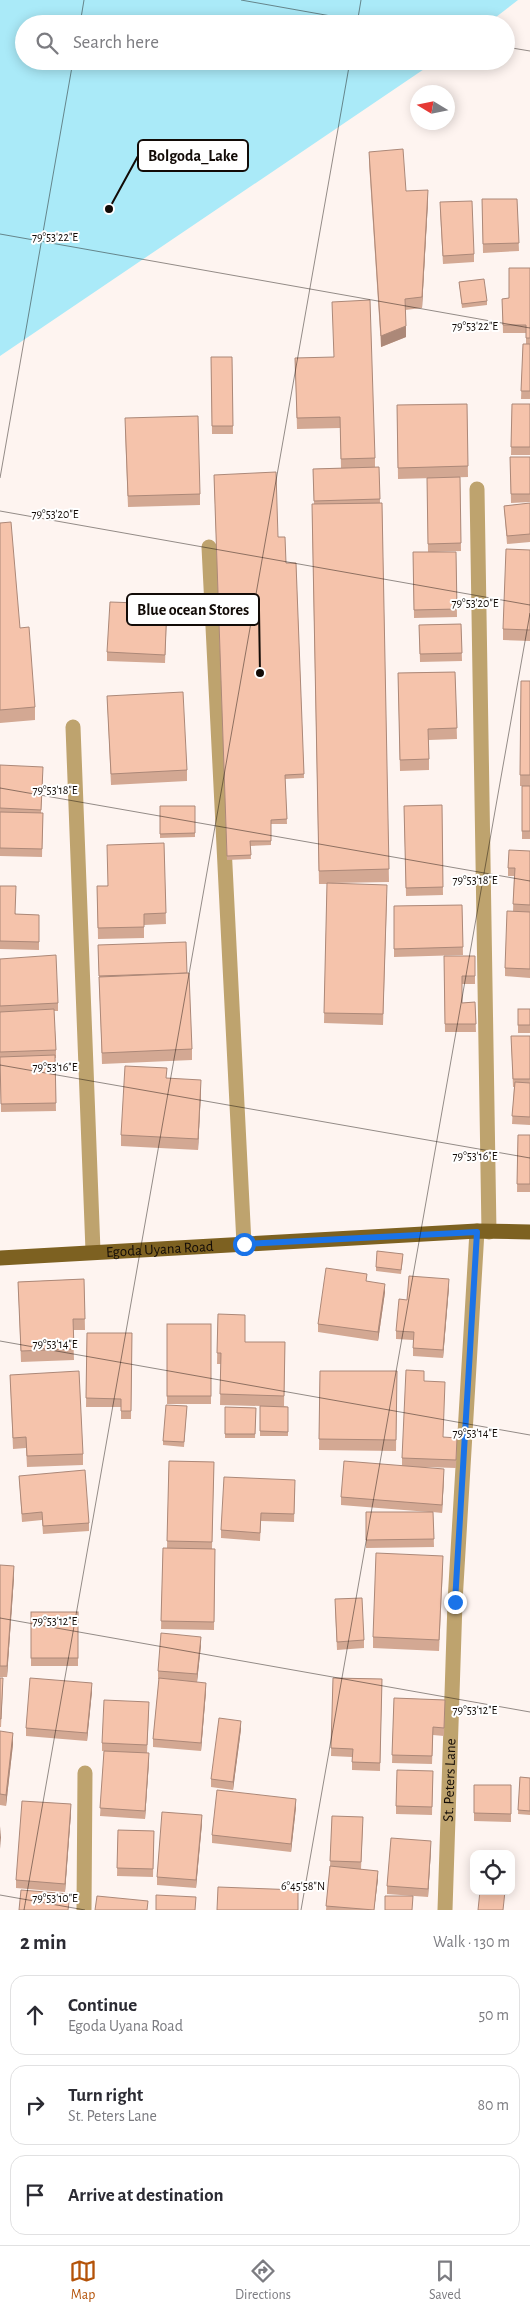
<!DOCTYPE html>
<meta charset="utf-8">
<style>
body{margin:0;font-family:"Alegreya Sans",sans-serif;background:#f7f7f7;color:#2b2b33}
.controls{position:absolute;right:15px;bottom:15px;display:grid;overflow:hidden;border-radius:10px;box-shadow:0 2px 12px #0003}
.controls button{width:45px;height:45px;display:grid;place-items:center;padding:0;border:0;border-bottom:1px solid #e1e1e2;background:#fff;color:#2b2b33;font:25px sans-serif}
.compass{position:absolute;left:410px;top:85px;width:45px;height:45px;border-radius:50%;background:#fff;box-shadow:0 2px 12px #0003;rotate:280deg}
.stop{position:absolute;width:15px;height:15px;margin:-11px;border:4px solid #1a73e8;border-radius:50%;background:#fff}
.stop.end{background:#1a73e8;border-color:#fff;box-shadow:0 1px 5px #0008}
.list{margin:0;padding:0;list-style:none}
h2{display:flex;justify-content:space-between;align-items:center;height:65px;margin:0;padding:0 20px;font-size:21px}
h2 small{font-size:16px;font-weight:400;color:#7c7c81}
.list li{display:grid;grid-template-columns:32px 1fr auto;gap:15px;align-items:center;box-sizing:border-box;height:80px;margin:0 10px 10px;padding:0 10px;border:1px solid #e1e1e2;border-radius:15px}
.list b{display:block;font-size:19px;white-space:nowrap}
.list p{margin:0;font-size:16px;white-space:nowrap;color:#7c7c81}
.list em{font-size:16px;font-style:normal;color:#7c7c81}
.icon{flex:none;width:28px;height:28px;fill:none;stroke:currentColor;stroke-width:2;stroke-linecap:round;stroke-linejoin:round}
.map{position:relative;flex:none;width:530px;height:1910px;overflow:hidden}
.search{position:absolute;background:#fff;box-shadow:0 2px 12px #0003;left:15px;right:15px;top:15px;height:55px;display:flex;align-items:center;gap:12px;box-sizing:border-box;padding:0 18px;border-radius:28px;color:#7c7c81;font-size:19px}
.sheet{height:335px;background:#fff}
nav{display:flex;justify-content:space-around;align-items:center;box-sizing:border-box;height:70px;border-top:1px solid #e1e1e2;background:#fff;font-size:14px;color:#7c7c81}
nav a{display:grid;justify-items:center;gap:2px}
nav .on{color:#b45309}
.map>svg:first-child{display:block}
.water{fill:#aaeaf8}
.lines{fill:none;stroke-linecap:round;stroke-linejoin:round}
.minor{stroke:#bea36e;stroke-width:15}
.major{stroke:#7d6121;stroke-width:15}
.wall{fill:#d3a893}
.shaded-wall{fill:#ac8878}
.building{fill:#f5c3ab;stroke:#ac8878}
.route{stroke:#1a73e8;stroke-width:6}
.ticks{fill:none;stroke:#120b07;stroke-width:1;stroke-opacity:0.45}
.labels{text-anchor:middle;dominant-baseline:central;stroke-width:4;stroke-linejoin:round;paint-order:stroke}
.street-label{font-size:15px;fill:#120b07;stroke:#fff}
.ticks-label{font-size:12px;text-anchor:middle;fill:#120b07;stroke:#fff;stroke-width:4;stroke-linejoin:round;paint-order:stroke}
.leader{fill:none;stroke:#120b07;stroke-width:2}
.callout-dot{fill:#120b07;stroke:#fff;stroke-width:2}
.callout{fill:#fff;stroke:#120b07;stroke-width:2}
.callout-label{font-size:16px;text-anchor:middle;font-weight:bold;fill:#120b07}
</style>
<div class="map">
<svg width="530" height="1910" viewBox="0 0 530 1910">
<rect width="100%" height="100%" fill="#fef4f0"/>
<!-- water -->
<polygon class="water" points="0,0 518,0 487,24 24,24 24,61 436,61 0,356"/>
<g class="lines">
<!-- minor -->
<g class="minor">
<polyline points="477,489 489,1232"/>
<polyline points="209,547 244,1244"/>
<polyline points="73,727 93,1251"/>
<polyline points="84,1910 85,1773"/>
<path id="s1" d="M445,1910l10,-308 22,-371"/>
</g>
<!-- major -->
<path class="major" id="s2" d="M0,1258l477,-27 53,1"/>
</g>
<!-- wall -->
<g class="wall">
<polygon points="369,152 406,191 428,201 422,308 405,310 406,337 381,347 369,163"/>
<polygon points="482,199 517,199 519,251 483,253"/>
<polygon points="440,210 474,254 474,262 443,264"/>
<polygon points="530,268 530,399 521,399 523,344 526,344 526,333 503,333 502,299 509,298"/>
<polygon points="459,282 487,301 487,305 462,308"/>
<polygon points="211,357 232,357 233,434 212,434"/>
<polygon points="295,358 375,458 375,467 379,467 380,503 382,503 389,882 333,883 387,896 383,1025 324,1023 327,884 319,884 312,517 314,504 313,469 341,468 340,428 297,429"/>
<polygon points="467,404 468,477 398,479 397,405"/>
<polygon points="512,404 530,404 530,455 511,455"/>
<polygon points="125,429 200,494 200,505 128,507"/>
<polygon points="510,457 530,457 530,502 511,503"/>
<polygon points="214,475 278,537 286,563 296,563 304,778 285,779 287,824 271,824 271,845 250,846 251,859 227,860"/>
<polygon points="460,477 461,551 434,552 456,552 457,617 414,618 413,552 428,552 427,478"/>
<polygon points="530,503 530,542 507,544 504,506"/>
<polygon points="0,523 35,707 35,720 0,723"/>
<polygon points="530,550 530,641 503,640 503,629"/>
<polygon points="167,612 165,663 107,661 107,652"/>
<polygon points="461,624 462,661 420,662 419,625"/>
<polygon points="455,672 457,739 429,740 429,770 400,771 398,673"/>
<polygon points="521,681 530,681 530,839 522,839 522,786 520,786"/>
<polygon points="107,696 187,770 187,781 111,785"/>
<polygon points="0,765 43,775 41,813 43,813 42,857 0,856"/>
<polygon points="442,805 443,895 406,896 404,806"/>
<polygon points="160,806 195,806 195,837 160,838"/>
<polygon points="164,843 166,924 144,925 144,938 98,939 97,886 107,886"/>
<polygon points="530,851 530,978 505,976 505,968 513,912 514,876 508,876 508,868"/>
<polygon points="0,886 16,914 39,915 39,950 0,949"/>
<polygon points="462,905 463,955 394,957 394,906"/>
<polygon points="98,945 187,974 192,1049 192,1060 102,1064"/>
<polygon points="444,956 475,956 475,984 462,984 462,1003 475,1002 476,1032 445,1032"/>
<polygon points="0,959 58,1003 58,1011 54,1011 56,1050 56,1058 55,1058 56,1111 1,1112 0,1060"/>
<rect x="518" y="1009" width="12" height="24"/>
<polygon points="511,1036 530,1036 530,1125 512,1124 514,1087 513,1087"/>
<polygon points="167,1079 201,1091 198,1150 121,1146 121,1135"/>
<polygon points="518,1135 530,1135 530,1192 517,1192"/>
<polygon points="403,1258 401,1274 376,1271 376,1267"/>
<polygon points="84,1279 85,1330 73,1330 74,1360 21,1362 18,1282"/>
<polygon points="367,1282 385,1292 378,1341 318,1332 318,1324"/>
<polygon points="449,1287 443,1358 413,1356 413,1340 396,1339 396,1331"/>
<polygon points="218,1314 245,1342 285,1342 284,1406 288,1407 288,1436 260,1436 260,1406 220,1405 221,1364 217,1364"/>
<rect x="167" y="1324" width="44" height="80"/>
<polygon points="87,1333 132,1333 131,1419 121,1419 121,1407 86,1407"/>
<polygon points="320,1371 397,1371 396,1451 319,1450"/>
<polygon points="10,1375 83,1454 83,1465 27,1467 26,1448 13,1449"/>
<polygon points="424,1381 443,1438 457,1438 456,1468 423,1467 444,1477 442,1513 433,1512 434,1547 366,1548 366,1512 429,1512 341,1505 341,1497 402,1465 402,1458"/>
<polygon points="187,1406 184,1447 163,1445 163,1441"/>
<polygon points="225,1407 256,1408 255,1438 225,1438"/>
<polygon points="169,1461 214,1462 212,1549 215,1549 214,1630 161,1629 163,1548 167,1548"/>
<polygon points="19,1476 89,1523 89,1531 43,1534 42,1520 22,1522"/>
<polygon points="295,1488 294,1522 261,1521 260,1541 221,1538 221,1530"/>
<polygon points="0,1565 14,1577 7,1677 0,1677"/>
<polygon points="443,1567 439,1651 373,1648 373,1637"/>
<polygon points="335,1607 364,1640 364,1648 337,1650"/>
<rect x="31" y="1612" width="47" height="54"/>
<polygon points="201,1645 197,1682 206,1691 201,1751 153,1747 153,1739 159,1679 158,1679 158,1671"/>
<polygon points="0,1678 3,1686 1,1727 0,1727"/>
<polygon points="333,1678 382,1679 380,1771 352,1770 352,1757 331,1756"/>
<polygon points="92,1691 87,1741 26,1736 26,1728"/>
<polygon points="394,1698 445,1700 444,1736 433,1735 432,1764 392,1763"/>
<polygon points="149,1710 147,1753 149,1761 145,1819 100,1816 104,1751 102,1751 102,1743"/>
<polygon points="241,1729 233,1790 211,1787 211,1779"/>
<polygon points="0,1731 13,1744 6,1806 0,1805"/>
<polygon points="433,1771 432,1815 396,1814 396,1806"/>
<polygon points="520,1777 530,1778 530,1815 518,1814"/>
<polygon points="474,1785 511,1785 511,1822 474,1821"/>
<polygon points="296,1807 291,1852 212,1843 212,1835"/>
<polygon points="71,1813 65,1892 16,1888 16,1880"/>
<polygon points="332,1816 363,1825 361,1869 378,1879 374,1910 326,1910 330,1867"/>
<polygon points="202,1823 196,1888 157,1885 157,1877"/>
<polygon points="118,1830 154,1831 153,1877 117,1876"/>
<polygon points="431,1849 428,1897 387,1894 387,1886"/>
</g>
<!-- shaded-wall -->
<g class="shaded-wall">
<polygon points="428,190 428,201 422,308 422,297"/>
<polygon points="406,326 406,337 381,347 381,336"/>
<polygon points="201,1080 201,1091 198,1150 198,1139"/>
<polygon points="449,1279 449,1287 443,1358 443,1350"/>
<polygon points="385,1284 385,1292 378,1341 378,1332"/>
<polygon points="444,1469 444,1477 442,1513 442,1505"/>
<polygon points="14,1566 14,1577 7,1677 7,1666"/>
<polygon points="201,1637 201,1645 197,1682 197,1674"/>
<polygon points="92,1683 92,1691 87,1741 87,1733"/>
<polygon points="206,1683 206,1691 201,1751 201,1743"/>
<polygon points="241,1721 241,1729 233,1790 233,1782"/>
<polygon points="13,1733 13,1744 6,1806 6,1795"/>
<polygon points="149,1753 149,1761 145,1819 145,1811"/>
<polygon points="296,1799 296,1807 291,1852 291,1844"/>
<polygon points="71,1804 71,1813 65,1892 65,1884"/>
<polygon points="202,1815 202,1823 196,1888 196,1880"/>
<polygon points="1,1826 1,1837 0,1849 0,1838"/>
<polygon points="431,1841 431,1849 428,1897 428,1889"/>
<polygon points="378,1871 378,1879 374,1910"/>
</g>
<!-- building -->
<g class="building">
<polygon points="403,149 406,191 428,190 422,297 405,299 406,326 381,336 369,152"/>
<polygon points="482,199 517,199 519,243 483,244"/>
<polygon points="472,201 474,254 443,256 440,202"/>
<polygon points="509,268 530,268 530,338 526,338 526,325 503,325 502,299 509,298"/>
<polygon points="484,279 487,301 462,304 459,282"/>
<polygon points="370,300 375,458 341,459 340,417 297,418 295,358 334,357 332,302"/>
<polygon points="523,344 530,344 530,391 521,391"/>
<polygon points="211,357 232,357 233,426 212,426"/>
<polygon points="467,404 468,466 398,468 397,405"/>
<polygon points="512,404 530,404 530,447 511,447"/>
<polygon points="198,416 200,494 128,496 125,418"/>
<polygon points="510,457 530,457 530,494 511,494"/>
<polygon points="379,467 380,499 314,501 313,469"/>
<polygon points="276,472 278,537 285,537 286,563 296,563 304,774 285,775 287,819 271,820 271,841 250,841 251,855 227,856 214,475"/>
<polygon points="460,477 461,543 428,544 427,478"/>
<polygon points="382,503 389,869 319,871 312,504"/>
<polygon points="530,503 530,534 507,536 504,506"/>
<polygon points="11,522 20,628 29,627 35,707 0,710 0,523"/>
<polygon points="506,549 530,550 530,630 503,629"/>
<polygon points="413,552 456,552 457,609 414,610"/>
<polygon points="110,602 167,604 165,655 107,652"/>
<polygon points="461,624 462,653 420,654 419,625"/>
<polygon points="455,672 457,728 428,729 429,759 400,760 398,673"/>
<polygon points="521,681 530,681 530,775 520,775"/>
<polygon points="183,692 187,770 111,774 107,696"/>
<polygon points="0,765 43,767 41,810 0,808"/>
<rect x="522" y="786" width="8" height="45"/>
<polygon points="442,805 443,887 406,888 404,806"/>
<polygon points="160,806 195,806 195,833 160,834"/>
<polygon points="0,812 43,813 42,849 0,848"/>
<polygon points="164,843 166,913 144,914 144,927 98,928 97,886 108,886 107,845"/>
<polygon points="509,850 530,851 530,905 513,904 515,868 508,868"/>
<polygon points="327,883 387,885 383,1014 324,1013"/>
<polygon points="0,886 16,886 15,914 39,915 39,942 0,941"/>
<polygon points="462,905 463,947 394,949 394,906"/>
<polygon points="507,911 530,912 530,969 505,968"/>
<polygon points="186,942 187,973 99,976 98,945"/>
<polygon points="56,955 58,1003 0,1006 0,959"/>
<polygon points="444,956 475,956 475,976 462,976 462,1003 475,1002 476,1024 445,1024"/>
<polygon points="189,973 192,1049 102,1053 99,977"/>
<polygon points="54,1009 56,1050 0,1052 0,1012"/>
<rect x="518" y="1009" width="12" height="16"/>
<polygon points="511,1036 530,1036 530,1079 513,1079"/>
<polygon points="55,1055 56,1103 1,1104 0,1057"/>
<polygon points="125,1066 167,1068 166,1078 201,1080 198,1139 121,1135"/>
<polygon points="515,1082 530,1083 530,1117 512,1116"/>
<polygon points="518,1135 530,1135 530,1184 517,1184"/>
<polygon points="377,1251 403,1254 401,1270 376,1267"/>
<polygon points="326,1268 367,1274 366,1281 385,1284 378,1332 318,1324"/>
<polygon points="409,1276 449,1279 443,1350 413,1348 414,1332 396,1331 399,1299 407,1300"/>
<polygon points="84,1279 85,1319 73,1319 74,1349 21,1351 18,1282"/>
<polygon points="218,1314 245,1315 245,1342 285,1342 284,1396 220,1394 221,1353 217,1353"/>
<rect x="167" y="1324" width="44" height="72"/>
<polygon points="87,1333 132,1333 131,1411 121,1411 121,1399 86,1398"/>
<polygon points="406,1370 424,1371 424,1381 445,1382 443,1437 457,1438 456,1460 402,1458"/>
<polygon points="79,1371 83,1454 27,1456 26,1437 13,1438 10,1375"/>
<polygon points="320,1371 397,1371 396,1440 319,1439"/>
<polygon points="166,1405 187,1406 184,1442 163,1441"/>
<polygon points="260,1406 288,1407 288,1432 260,1431"/>
<polygon points="225,1407 256,1408 255,1434 225,1434"/>
<polygon points="169,1461 214,1462 212,1542 167,1541"/>
<polygon points="344,1461 444,1469 442,1505 341,1497"/>
<polygon points="85,1470 89,1523 43,1526 42,1512 22,1514 19,1476"/>
<polygon points="224,1477 295,1480 294,1514 261,1513 260,1533 221,1530"/>
<polygon points="366,1512 433,1512 434,1539 366,1540"/>
<polygon points="163,1548 215,1549 214,1622 161,1621"/>
<polygon points="376,1553 443,1556 439,1640 373,1637"/>
<polygon points="0,1565 14,1566 7,1666 0,1666"/>
<polygon points="362,1598 364,1640 337,1642 335,1599"/>
<rect x="31" y="1612" width="47" height="46"/>
<polygon points="161,1633 201,1637 197,1674 158,1671"/>
<polygon points="0,1678 3,1678 1,1719 0,1719"/>
<polygon points="30,1678 92,1683 87,1733 26,1728"/>
<polygon points="159,1678 206,1683 201,1743 153,1739"/>
<polygon points="333,1678 382,1679 380,1763 352,1762 353,1749 331,1748"/>
<polygon points="394,1698 445,1700 444,1728 433,1727 432,1756 392,1755"/>
<polygon points="104,1700 149,1702 147,1745 102,1743"/>
<polygon points="219,1718 241,1721 233,1782 211,1779"/>
<polygon points="0,1731 13,1733 6,1795 0,1794"/>
<polygon points="104,1751 149,1753 145,1811 100,1808"/>
<polygon points="397,1770 433,1771 432,1807 396,1806"/>
<polygon points="520,1777 530,1778 530,1811 518,1810"/>
<polygon points="474,1785 511,1785 511,1814 474,1813"/>
<polygon points="217,1790 296,1799 291,1844 212,1835"/>
<polygon points="22,1801 71,1804 65,1884 16,1880"/>
<polygon points="162,1812 202,1815 196,1880 157,1877"/>
<polygon points="332,1816 363,1817 361,1862 330,1861"/>
<polygon points="118,1830 154,1831 153,1869 117,1868"/>
<polygon points="391,1838 431,1841 428,1889 387,1886"/>
<polygon points="330,1866 378,1871 374,1910 326,1906"/>
<polygon points="218,1887 298,1890 298,1910 217,1910"/>
<polygon points="21,1890 70,1894 68,1910 19,1910"/>
<polygon points="480,1891 505,1891 503,1910 478,1910"/>
<polygon points="156,1895 196,1897 195,1910 156,1910"/>
<polygon points="97,1896 148,1901 147,1910 95,1910"/>
<polygon points="385,1896 413,1896 412,1910 385,1910"/>
</g>
<g class="lines">
<!-- route -->
<polyline class="route" points="244,1244 477,1232 455,1602"/>
</g>
<!-- ticks -->
<path class="ticks" d="M241,0l135,24M80,24l4,-24M357,24l4,-24M506,47l24,4M0,234l530,94M0,478l73,-417M0,511l530,94M0,788l530,93M0,1065l530,93M0,1341l530,94M0,1618l530,94M0,1895l85,15M24,1910l326,-1849M301,1910l229,-1297"/>
<g class="labels">
<!-- street labels -->
<g class="street-label">
<text stroke="none"><textPath href="#s2" startOffset="160">Egoda Uyana Road</textPath></text>
<text stroke="none"><textPath href="#s1" startOffset="130">St. Peters Lane</textPath></text>
</g>
</g>
<g class="ticks-label">
<text x="55" y="241">79°53'22"E</text>
<text x="475" y="330">79°53'22"E</text>
<text x="55" y="518">79°53'20"E</text>
<text x="475" y="607">79°53'20"E</text>
<text x="55" y="794">79°53'18"E</text>
<text x="475" y="884">79°53'18"E</text>
<text x="55" y="1071">79°53'16"E</text>
<text x="475" y="1160">79°53'16"E</text>
<text x="55" y="1348">79°53'14"E</text>
<text x="475" y="1437">79°53'14"E</text>
<text x="55" y="1625">79°53'12"E</text>
<text x="475" y="1714">79°53'12"E</text>
<text x="303" y="1890">6°45'58"N</text>
<text x="55" y="1902">79°53'10"E</text>
</g>
<!-- callouts -->
<path class="leader" d="M109 209L138 156M260 673L259 610"/>
<g class="callout-dot">
<circle cx="109" cy="209" r="5"/>
<circle cx="260" cy="673" r="5"/>
</g>
<g class="callout">
<rect x="138" y="140" width="110" height="31" rx="5"/>
<rect x="127" y="594" width="132" height="31" rx="5"/>
</g>
<g class="callout-label">
<text x="193" y="161">Bolgoda_Lake</text>
<text x="193" y="615">Blue ocean Stores</text>
</g>
</svg>
<div class="controls">
<button><svg class="icon" aria-label="locate" viewBox="0 0 24 24"><circle cx="12" cy="12" r="6"/><path d="M12 2v4M12 18v4M2 12h4M18 12h4"/></svg></button>
</div>
<svg class="compass" viewBox="-18 -18 36 36"><path d="M0-13l5 13h-10z" fill="#e53935"/><path d="M0 13l5-13h-10z" fill="#7c7c81"/></svg>
<div class="stop" style="left:244px;top:1244px"></div>
<div class="stop end" style="left:455px;top:1602px"></div>
<div class="search"><svg class="icon" aria-label="search" viewBox="0 0 24 24"><circle cx="10" cy="10" r="6"/><path d="M15 15l6 6"/></svg>Search here</div>
</div>
<section class="sheet">
<h2>2 min<small>Walk · 130 m</small></h2>
<ul class="list">
<li><svg class="icon" aria-label="ahead" viewBox="0 0 24 24"><path d="M12 20V5M6 11l6-6 6 6"/></svg><div><b>Continue</b><p>Egoda Uyana Road</p></div><em>50 m</em></li>
<li><svg class="icon" aria-label="right" viewBox="0 0 24 24"><path d="M7 20v-9h11M14 6l5 5-5 5"/></svg><div><b>Turn right</b><p>St. Peters Lane</p></div><em>80 m</em></li>
<li><svg class="icon" aria-label="arrive" viewBox="0 0 24 24"><path d="M6 21V4h12l-3 4 3 4H6"/></svg><div><b>Arrive at destination</b></div></li>
</ul>
</section>
<nav>
<a class="on"><svg class="icon" aria-label="map" viewBox="0 0 24 24"><path d="M3 6l6-2 6 2 6-2v14l-6 2-6-2-6 2zM9 4v14M15 6v14"/></svg>Map</a>
<a><svg class="icon" aria-label="directions" viewBox="0 0 24 24"><path d="M12 3l9 9-9 9-9-9zM9 14v-3h6M13 9l2 2-2 2"/></svg>Directions</a>
<a><svg class="icon" aria-label="saved" viewBox="0 0 24 24"><path d="M7 4h10v16l-5-4-5 4z"/></svg>Saved</a>
</nav>
